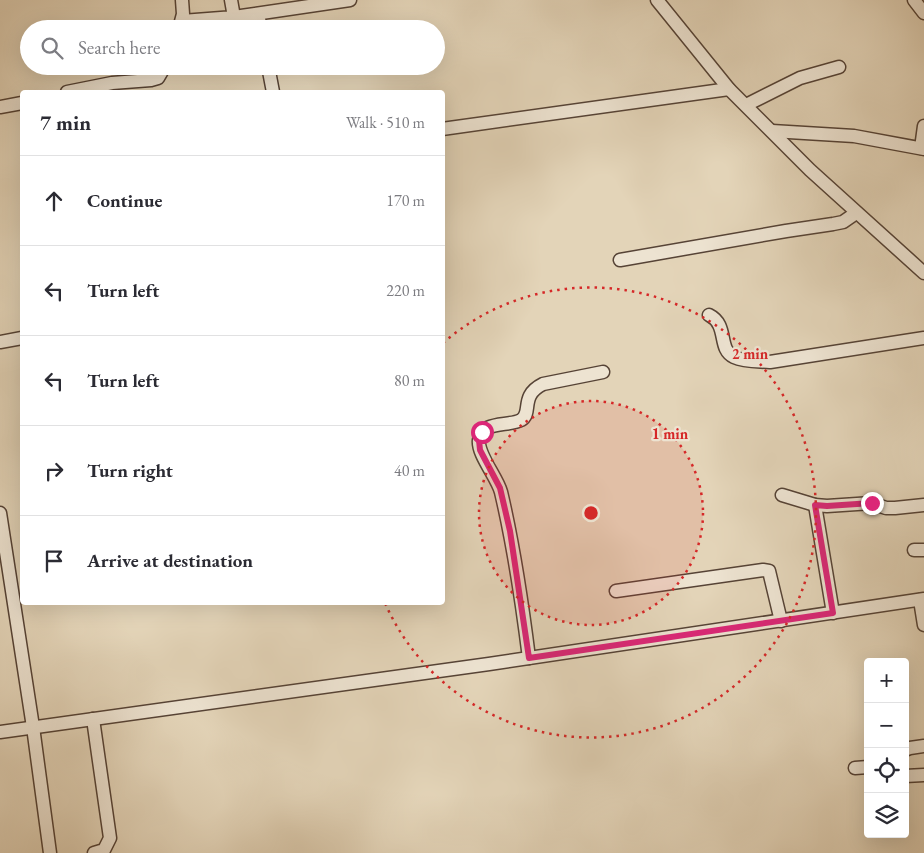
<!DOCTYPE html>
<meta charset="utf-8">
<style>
body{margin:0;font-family:"EB Garamond",serif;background:#f2f2f3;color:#2b2b33}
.controls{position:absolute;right:15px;bottom:15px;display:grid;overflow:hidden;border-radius:5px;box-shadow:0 5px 20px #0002}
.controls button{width:45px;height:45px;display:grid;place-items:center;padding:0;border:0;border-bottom:1px solid #e1e1e2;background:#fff;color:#2b2b33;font:25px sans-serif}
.stop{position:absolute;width:15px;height:15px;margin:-11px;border:4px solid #db2777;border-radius:50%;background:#fff}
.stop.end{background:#db2777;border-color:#fff;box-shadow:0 1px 5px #0008}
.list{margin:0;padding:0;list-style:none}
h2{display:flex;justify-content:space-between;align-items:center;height:65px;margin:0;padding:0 20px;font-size:21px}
h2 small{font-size:16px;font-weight:400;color:#7c7c81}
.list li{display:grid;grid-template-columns:32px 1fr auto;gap:15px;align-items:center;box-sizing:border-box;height:90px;padding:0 20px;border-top:1px solid #e1e1e2}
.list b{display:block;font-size:19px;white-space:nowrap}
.list em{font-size:16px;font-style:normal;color:#7c7c81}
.icon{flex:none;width:28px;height:28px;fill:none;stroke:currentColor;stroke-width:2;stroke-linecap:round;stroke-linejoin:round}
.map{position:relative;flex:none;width:924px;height:853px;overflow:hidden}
.search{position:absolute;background:#fff;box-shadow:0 5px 20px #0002;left:20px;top:20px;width:425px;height:55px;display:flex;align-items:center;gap:12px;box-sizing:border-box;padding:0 18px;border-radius:28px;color:#7c7c81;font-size:19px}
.panel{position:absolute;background:#fff;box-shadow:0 5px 20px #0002;left:20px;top:90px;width:425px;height:515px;border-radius:5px}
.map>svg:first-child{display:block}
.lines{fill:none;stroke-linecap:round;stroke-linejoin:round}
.minor-casing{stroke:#564336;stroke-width:15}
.minor{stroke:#ede3d1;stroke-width:12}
.route{stroke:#db2777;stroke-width:6}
.ring{fill:none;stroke:#d62828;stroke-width:2.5;stroke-dasharray:2.5 5}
.centre{fill:#d62828;stroke:#ede3d1;stroke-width:2.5}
.ring-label{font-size:15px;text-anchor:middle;font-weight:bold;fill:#d62828;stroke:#ede3d1;stroke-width:4.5;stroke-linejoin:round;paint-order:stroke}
</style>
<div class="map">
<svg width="924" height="853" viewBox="0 0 924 853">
<rect width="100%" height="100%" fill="#e3d4b8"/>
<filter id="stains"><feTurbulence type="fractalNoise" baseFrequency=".004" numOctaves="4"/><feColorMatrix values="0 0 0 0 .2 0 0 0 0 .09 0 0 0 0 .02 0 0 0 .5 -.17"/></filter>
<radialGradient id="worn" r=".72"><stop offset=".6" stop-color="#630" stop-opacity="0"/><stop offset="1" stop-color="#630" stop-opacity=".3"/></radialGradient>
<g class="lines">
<defs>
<g id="minor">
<polyline points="657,0 729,89 810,170 924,273"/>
<polyline points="914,0 924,13"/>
<polyline points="258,14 261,29"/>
<polyline points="234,17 350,0"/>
<polyline points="182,21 234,17 231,0"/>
<polyline points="179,29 183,14 182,0"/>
<polyline points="268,66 273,92"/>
<polyline points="67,92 112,83 151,80 158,78 165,66"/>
<polyline points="746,105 800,78 839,67"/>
<polyline points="0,107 22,103"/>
<polyline points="442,129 729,89"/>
<polyline points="772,131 854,136 924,149"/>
<polyline points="921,148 924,126"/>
<polyline points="620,260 786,231 833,224 843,222 856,213"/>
<path d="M709,315c20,10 8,34 25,42 11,5 24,4 36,5l154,-24"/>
<polyline points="0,342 22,338"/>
<polyline points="782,495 815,505 827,506 872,503 886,508 895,508 924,505"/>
<polyline points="815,505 833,613"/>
<polyline points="0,513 33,727 50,853"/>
<polyline points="914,550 924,550"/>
<polyline points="616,591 763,570 769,571 781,621"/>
<polyline points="920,600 924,625"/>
<path d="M529,658c-7,-56 -15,-111 -28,-166 -4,-15 -24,-38 -22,-52 3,-20 29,-13 42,-20 12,-7 -2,-24 22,-36l60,-12"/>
<polyline points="93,719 110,838 104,850 94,853"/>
<polyline points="0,732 489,664 924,599"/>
<polyline points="905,750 910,748 924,746"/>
<polyline points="855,768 868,767"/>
<polyline points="905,776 924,775"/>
</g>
</defs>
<!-- minor casing -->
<use href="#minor" class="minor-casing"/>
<!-- minor -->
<use href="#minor" class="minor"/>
</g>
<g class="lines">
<!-- route -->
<polyline class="route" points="482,432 479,440 480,450 500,488 510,531 529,658 833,613 815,505 827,506 872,503"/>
</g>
<!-- distance rings -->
<circle cx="591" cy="513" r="112" fill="#d62828" fill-opacity=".12"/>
<g class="ring">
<circle cx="591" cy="513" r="112"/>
<path d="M443 343A225 225 0 1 1 385 603"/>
</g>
<circle cx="591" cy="513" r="8" class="centre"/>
<g class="ring-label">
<text x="750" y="359">2 min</text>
<text x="670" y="439">1 min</text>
</g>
<rect width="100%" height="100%" filter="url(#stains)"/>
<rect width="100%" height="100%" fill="url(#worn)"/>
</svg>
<div class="controls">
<button>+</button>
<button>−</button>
<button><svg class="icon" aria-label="locate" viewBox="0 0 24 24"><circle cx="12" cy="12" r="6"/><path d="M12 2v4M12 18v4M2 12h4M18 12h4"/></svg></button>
<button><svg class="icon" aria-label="layers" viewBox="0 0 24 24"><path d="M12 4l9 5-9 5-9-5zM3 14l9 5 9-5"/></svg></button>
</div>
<div class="stop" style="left:482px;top:432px"></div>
<div class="stop end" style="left:872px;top:503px"></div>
<div class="search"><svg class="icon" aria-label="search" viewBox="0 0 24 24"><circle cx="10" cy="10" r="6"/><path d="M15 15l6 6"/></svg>Search here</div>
<section class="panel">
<h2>7 min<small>Walk · 510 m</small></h2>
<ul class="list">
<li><svg class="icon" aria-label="ahead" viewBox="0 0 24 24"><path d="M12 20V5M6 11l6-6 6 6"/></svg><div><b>Continue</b></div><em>170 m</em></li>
<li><svg class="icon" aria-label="left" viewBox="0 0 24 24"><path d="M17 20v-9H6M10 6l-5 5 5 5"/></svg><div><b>Turn left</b></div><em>220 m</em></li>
<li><svg class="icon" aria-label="left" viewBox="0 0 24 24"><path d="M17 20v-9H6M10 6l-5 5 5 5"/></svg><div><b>Turn left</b></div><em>80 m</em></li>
<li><svg class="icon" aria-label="right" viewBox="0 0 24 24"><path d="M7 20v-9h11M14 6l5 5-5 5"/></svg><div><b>Turn right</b></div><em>40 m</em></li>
<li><svg class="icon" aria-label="arrive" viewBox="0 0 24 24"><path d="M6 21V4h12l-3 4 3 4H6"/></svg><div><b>Arrive at destination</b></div></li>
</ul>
</section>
</div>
